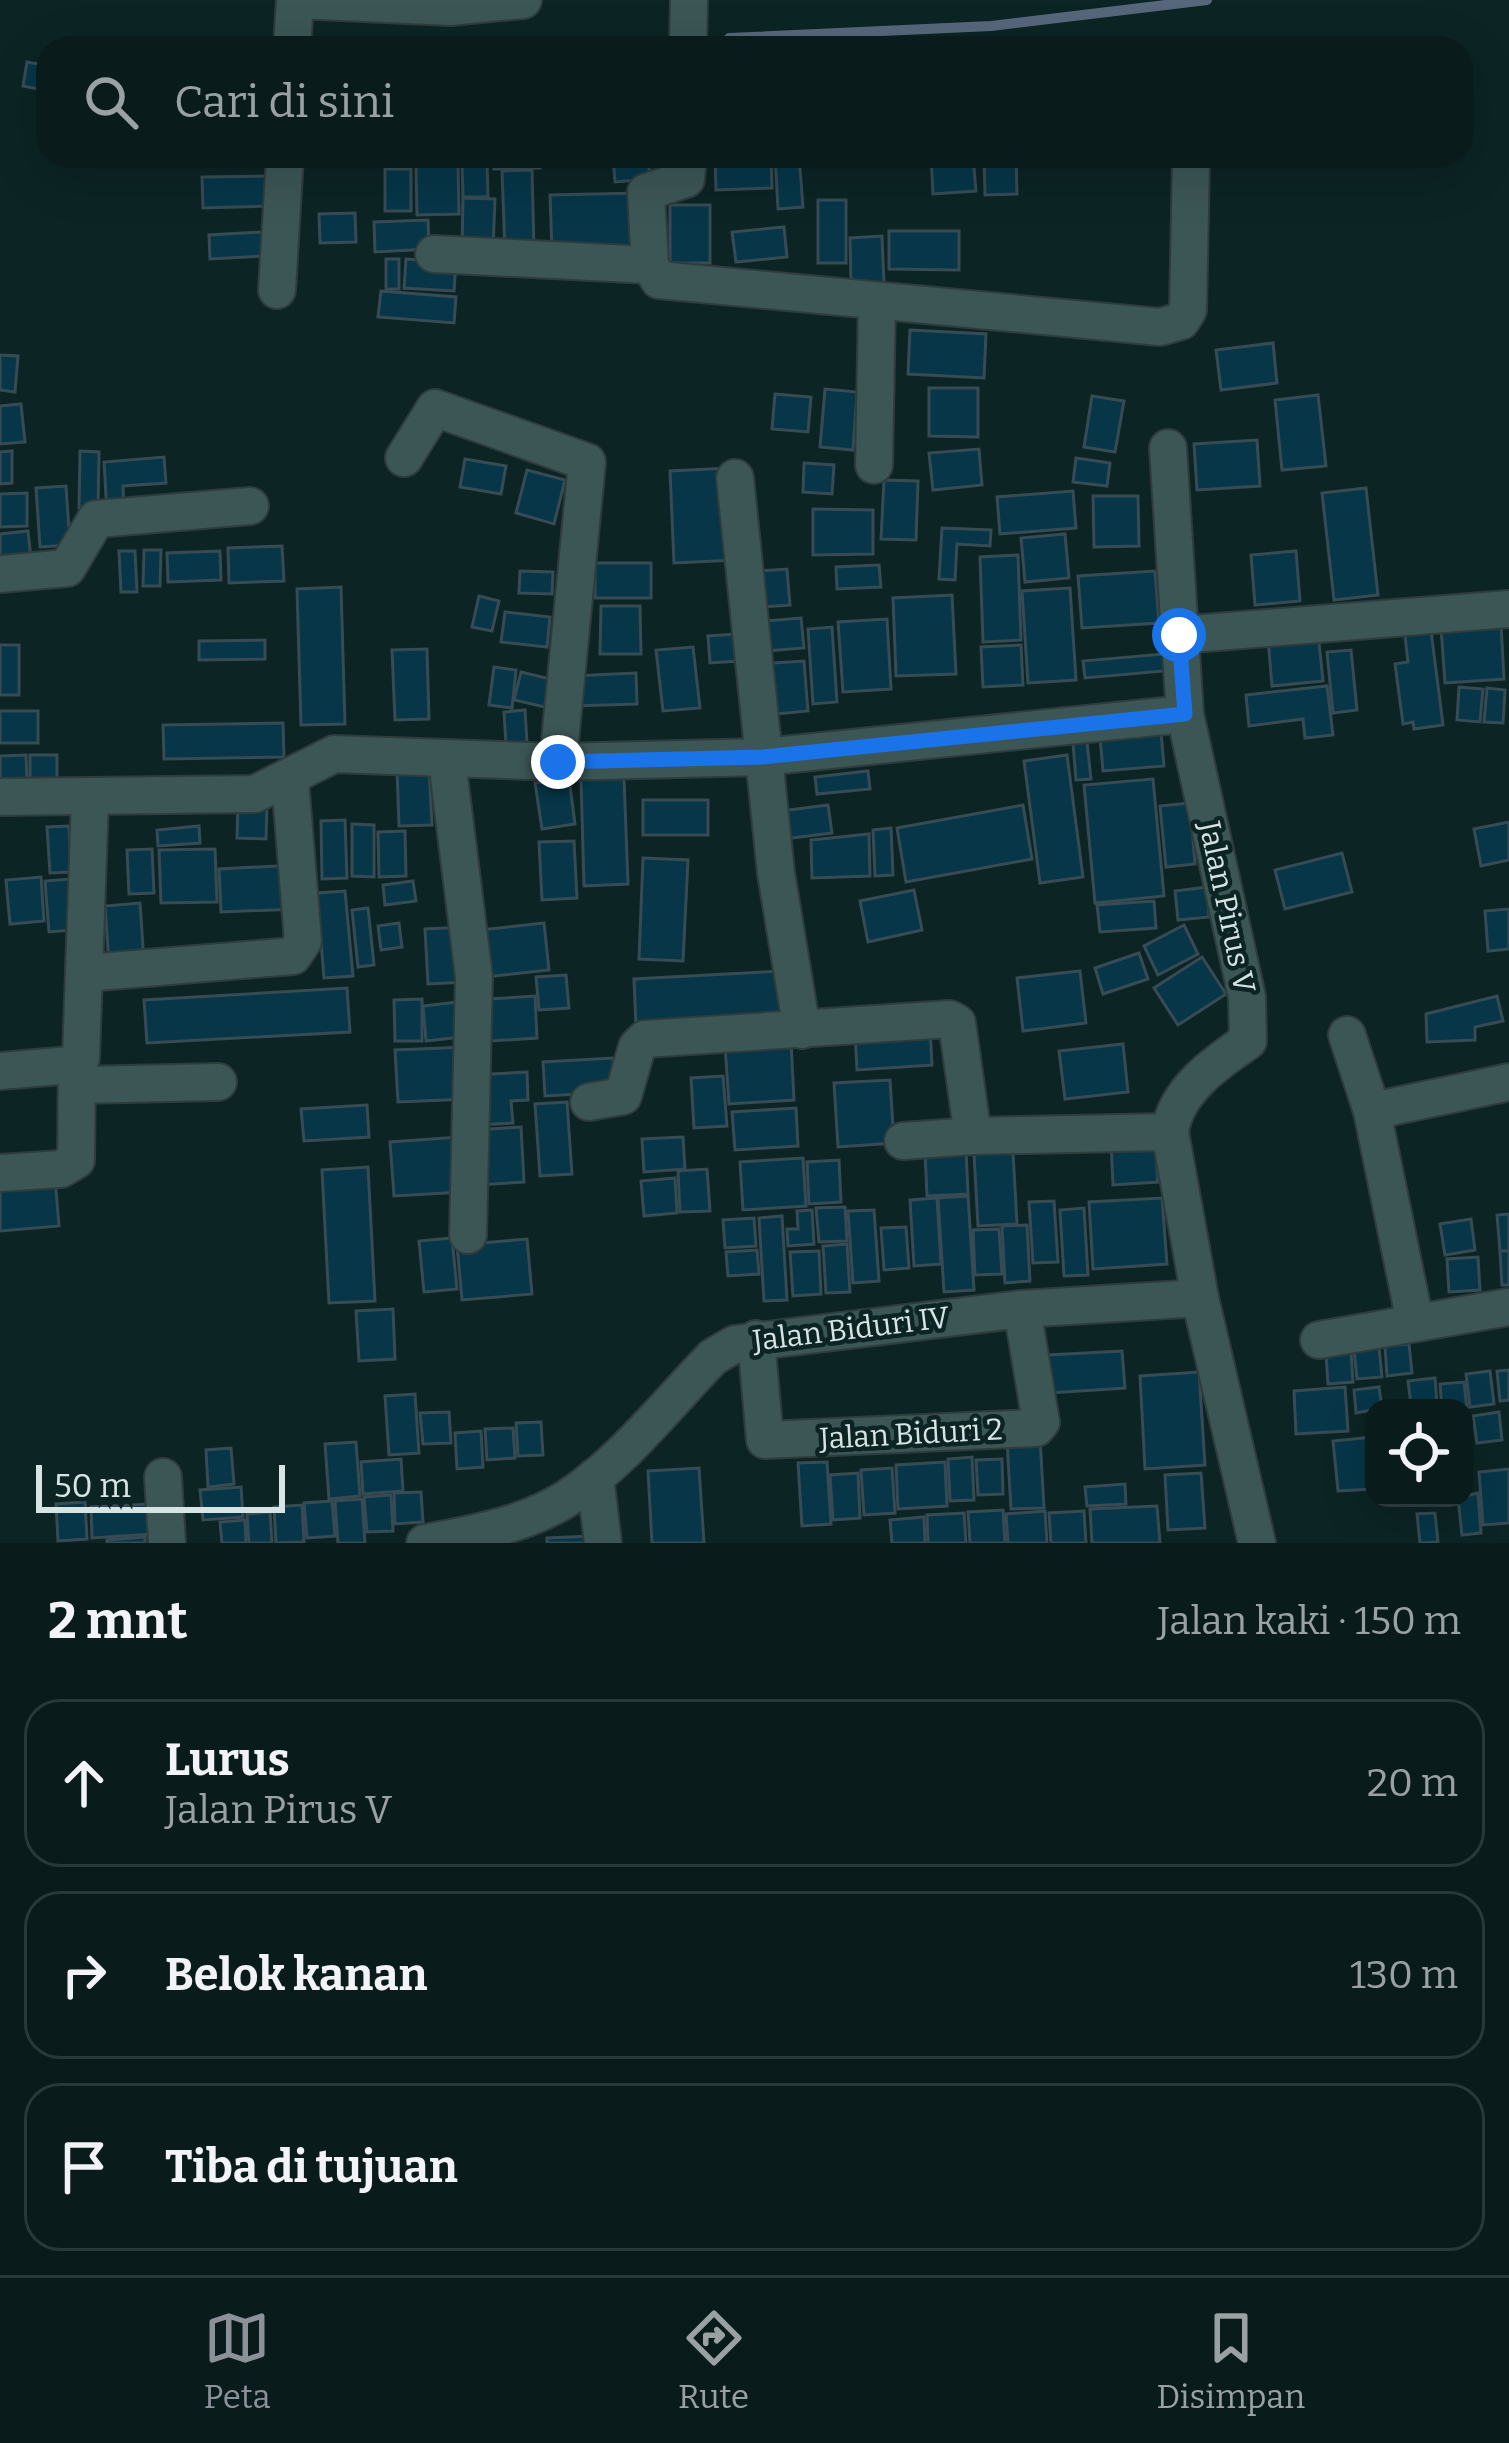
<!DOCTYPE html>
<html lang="id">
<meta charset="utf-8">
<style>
body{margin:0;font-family:Bitter,serif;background:#172828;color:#f1f3f6}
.controls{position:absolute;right:36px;bottom:36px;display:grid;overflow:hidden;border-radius:24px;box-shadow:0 12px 48px #0002}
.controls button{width:108px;height:108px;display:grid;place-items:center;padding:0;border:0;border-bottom:3px solid #29393a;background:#091b1b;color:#f1f3f6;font:60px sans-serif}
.scale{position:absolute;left:36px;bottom:30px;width:249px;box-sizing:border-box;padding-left:12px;border:6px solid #d6e4e4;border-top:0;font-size:33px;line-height:42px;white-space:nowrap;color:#d6e4e4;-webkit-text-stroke:9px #0c2424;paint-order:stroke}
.stop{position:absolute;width:36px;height:36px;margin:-27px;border:9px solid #1a73e8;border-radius:50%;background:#fff}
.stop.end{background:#1a73e8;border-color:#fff;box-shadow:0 3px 12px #0008}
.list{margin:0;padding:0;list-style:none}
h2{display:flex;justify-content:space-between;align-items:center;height:156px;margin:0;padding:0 48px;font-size:51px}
h2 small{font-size:39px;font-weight:400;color:#99a1a3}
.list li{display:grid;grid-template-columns:78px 1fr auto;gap:36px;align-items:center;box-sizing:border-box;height:168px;margin:0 24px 24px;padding:0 24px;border:3px solid #29393a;border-radius:36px}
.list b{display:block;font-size:45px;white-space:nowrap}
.list p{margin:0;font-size:39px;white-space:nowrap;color:#99a1a3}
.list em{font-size:39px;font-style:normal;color:#99a1a3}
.icon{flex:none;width:66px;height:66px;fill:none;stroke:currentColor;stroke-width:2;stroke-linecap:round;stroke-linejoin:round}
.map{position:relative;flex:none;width:1509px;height:1543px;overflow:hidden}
.search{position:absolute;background:#091b1b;box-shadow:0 12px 48px #0002;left:36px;right:36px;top:36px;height:132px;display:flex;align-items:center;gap:30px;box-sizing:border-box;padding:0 42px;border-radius:36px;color:#99a1a3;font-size:45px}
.sheet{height:732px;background:#091b1b}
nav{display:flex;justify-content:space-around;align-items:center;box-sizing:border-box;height:168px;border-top:3px solid #29393a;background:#091b1b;font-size:33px;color:#99a1a3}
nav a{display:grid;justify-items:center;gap:6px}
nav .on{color:#8c9099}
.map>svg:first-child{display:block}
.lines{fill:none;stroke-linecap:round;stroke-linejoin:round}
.stream{stroke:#57677b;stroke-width:10}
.building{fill:#063648;stroke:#374b54;stroke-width:3}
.minor-casing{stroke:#2f3c3c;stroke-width:40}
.minor{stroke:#3c5555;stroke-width:36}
.route{stroke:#1a73e8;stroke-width:15}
.labels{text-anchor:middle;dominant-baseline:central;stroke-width:9;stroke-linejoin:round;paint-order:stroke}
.street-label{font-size:30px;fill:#d6e4e4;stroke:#0c2424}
</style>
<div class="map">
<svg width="1509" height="1543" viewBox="0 0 1509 1543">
<rect width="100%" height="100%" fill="#0c2424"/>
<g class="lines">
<!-- stream -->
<polyline class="stream" points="729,38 991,26 1207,0"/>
</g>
<!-- building -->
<g class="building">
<polygon points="27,62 48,66 48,91 23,86"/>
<polygon points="198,156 280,156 280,164 198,165"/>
<polygon points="493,156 539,156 540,168 494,169"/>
<polygon points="613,156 648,156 650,179 615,182"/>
<polygon points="715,156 771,156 772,188 716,190"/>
<polygon points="775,156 799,156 803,207 778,209"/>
<polygon points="931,156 973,156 976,191 933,194"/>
<polygon points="984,156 1016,156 1017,194 985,195"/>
<polygon points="462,162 487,162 488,197 463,197"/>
<polygon points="458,165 459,214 417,215 416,166"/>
<rect x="385" y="169" width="26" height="42"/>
<polygon points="532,170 534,250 505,251 502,171"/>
<polygon points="273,176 274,206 203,208 202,177"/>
<polygon points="639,193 641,248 552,250 550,195"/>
<polygon points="463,198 495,199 493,248 462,248"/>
<rect x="818" y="200" width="28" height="63"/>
<rect x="670" y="205" width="40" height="58"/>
<polygon points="355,213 356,242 320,243 319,214"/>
<polygon points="428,220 429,249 375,252 374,222"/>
<polygon points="784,227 787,257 736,262 732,232"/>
<polygon points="889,231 959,231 959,270 889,269"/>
<polygon points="262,232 263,256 210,259 209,235"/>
<polygon points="882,236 884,283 851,284 850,238"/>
<rect x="386" y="259" width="13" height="30"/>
<polygon points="406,259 456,263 454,291 404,288"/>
<polygon points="381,291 456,297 454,323 378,317"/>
<polygon points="910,330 986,334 984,378 908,374"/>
<polygon points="1273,343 1277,383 1221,390 1216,350"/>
<polygon points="0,355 18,356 15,392 0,390"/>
<polygon points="929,388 978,388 978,437 929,436"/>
<polygon points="825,389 857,392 853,450 820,447"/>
<polygon points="775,394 811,397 808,432 772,429"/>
<polygon points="1318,395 1326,466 1282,470 1275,400"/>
<polygon points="1092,396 1124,401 1115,452 1084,447"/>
<polygon points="21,404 25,442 0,444 0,406"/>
<polygon points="1257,440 1260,486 1197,490 1194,444"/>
<polygon points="979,449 982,485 933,490 929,453"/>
<polygon points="12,451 12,483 0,484 0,452"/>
<polygon points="80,451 99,452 98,508 79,508"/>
<polygon points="164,457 166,483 123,486 124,514 107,513 104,462"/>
<polygon points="1076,458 1110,463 1107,486 1073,482"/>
<polygon points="465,459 506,466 501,494 460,487"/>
<polygon points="804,463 834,465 832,494 803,492"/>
<polygon points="730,468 735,560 674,563 670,471"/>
<polygon points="527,470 565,480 554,524 516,513"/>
<polygon points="884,480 918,481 916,540 881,539"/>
<polygon points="66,486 70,545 40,547 36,488"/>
<polygon points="1366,488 1378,595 1334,600 1322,493"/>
<polygon points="1073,491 1076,528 1000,534 997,497"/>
<polygon points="27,493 27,526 0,527 0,494"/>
<polygon points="1093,496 1138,496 1139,546 1094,547"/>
<polygon points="813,509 873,510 873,554 813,555"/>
<polygon points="942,528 991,530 990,546 957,544 955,580 939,579"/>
<polygon points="28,531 31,559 0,562 0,534"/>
<polygon points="1065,534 1069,578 1025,582 1021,538"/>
<polygon points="282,546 284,581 229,583 228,548"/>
<polygon points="144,550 161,550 160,586 143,586"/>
<polygon points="119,551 135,551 137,592 121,592"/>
<polygon points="220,551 221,580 168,582 167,553"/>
<polygon points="1296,551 1300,601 1255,605 1251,555"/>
<polygon points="1018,555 1021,640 983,642 980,557"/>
<rect x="595" y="563" width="56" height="35"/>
<polygon points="879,565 881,587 837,589 836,567"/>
<polygon points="787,569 790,605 763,607 760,571"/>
<polygon points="520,571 553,572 552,594 519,593"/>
<polygon points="1155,571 1159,623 1082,628 1078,576"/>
<polygon points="341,587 345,724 301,725 297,589"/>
<polygon points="1070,588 1076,680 1028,683 1022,591"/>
<polygon points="952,595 956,674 896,676 893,598"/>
<polygon points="479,596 499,601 492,631 472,627"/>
<polygon points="601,606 640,606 641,654 600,654"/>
<polygon points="505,612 550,617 547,647 501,642"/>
<polygon points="801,618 804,648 754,652 752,622"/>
<polygon points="887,619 891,689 843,692 838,622"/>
<polygon points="1430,623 1443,725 1414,729 1413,722 1403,724 1395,664 1408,662 1404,627"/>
<polygon points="1501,624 1504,679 1445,683 1441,628"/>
<polygon points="832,627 837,702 813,704 808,629"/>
<polygon points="1318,633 1323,681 1272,686 1268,638"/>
<polygon points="736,634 738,661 710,663 708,636"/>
<polygon points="265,640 265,659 199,660 199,641"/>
<rect x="0" y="645" width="19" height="50"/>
<polygon points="1021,645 1023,685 983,687 981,647"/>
<polygon points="693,647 700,708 663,711 656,650"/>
<polygon points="427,649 429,719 395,720 392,650"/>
<polygon points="1351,650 1357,710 1333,713 1327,652"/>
<polygon points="1174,653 1176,670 1085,678 1083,661"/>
<polygon points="804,661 808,711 764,715 760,664"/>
<polygon points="494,667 516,670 512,708 489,705"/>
<polygon points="521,672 555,680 549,708 514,700"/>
<polygon points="636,673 637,704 573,706 572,676"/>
<polygon points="1327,686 1333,735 1305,738 1303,719 1249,726 1246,695"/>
<polygon points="1459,687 1483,689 1480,722 1457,720"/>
<polygon points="1487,688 1505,690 1503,723 1484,722"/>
<polygon points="525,710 528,758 507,760 504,712"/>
<rect x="0" y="711" width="38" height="32"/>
<polygon points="283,723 284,757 164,759 163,725"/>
<polygon points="1161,732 1164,766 1103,771 1100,737"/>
<polygon points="1087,742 1091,779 1076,780 1073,743"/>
<polygon points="26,755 27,782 0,783 0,756"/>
<rect x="30" y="755" width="27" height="28"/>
<polygon points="1067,755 1083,877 1040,883 1024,761"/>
<polygon points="429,768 432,825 399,826 397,769"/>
<polygon points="868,771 870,789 817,794 815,777"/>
<polygon points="569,778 575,824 542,829 535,783"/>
<polygon points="624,778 628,884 584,886 581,779"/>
<polygon points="1153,779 1164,896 1095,903 1084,785"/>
<rect x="643" y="800" width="65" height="35"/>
<polygon points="238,803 267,804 266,839 237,838"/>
<polygon points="1190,803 1195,864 1166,867 1160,806"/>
<polygon points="828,805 832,833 784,839 781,811"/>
<polygon points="1023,805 1032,859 906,882 897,828"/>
<polygon points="345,820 347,878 322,879 321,821"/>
<polygon points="1509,822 1509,860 1481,866 1474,829"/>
<polygon points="352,824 374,825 374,877 352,876"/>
<polygon points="69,826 71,872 50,873 47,827"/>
<polygon points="199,826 200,843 158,846 157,830"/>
<polygon points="891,828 893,875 875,876 873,830"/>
<polygon points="405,831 406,876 379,877 378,832"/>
<polygon points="869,834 870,876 812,878 811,840"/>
<polygon points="574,841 577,898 542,900 539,842"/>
<polygon points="152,849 154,893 129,894 127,850"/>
<polygon points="215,849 217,902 161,903 159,850"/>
<polygon points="1342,853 1352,892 1285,909 1275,870"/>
<polygon points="643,858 688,860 683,961 639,959"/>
<polygon points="294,865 296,909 221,912 219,869"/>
<polygon points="41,877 44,921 10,924 6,880"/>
<polygon points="82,878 86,929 49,932 45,881"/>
<polygon points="413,881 416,901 385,905 383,885"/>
<polygon points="1207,887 1209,917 1178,920 1175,891"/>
<polygon points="914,890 922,930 868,942 860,901"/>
<polygon points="345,891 353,976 324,978 317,893"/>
<polygon points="1154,901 1156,928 1100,932 1097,905"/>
<polygon points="140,903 144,962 109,964 105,906"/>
<polygon points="368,908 374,965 358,967 352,910"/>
<polygon points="1509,909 1509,949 1488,951 1485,911"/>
<polygon points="399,923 402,947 381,950 378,926"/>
<polygon points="544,923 549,970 485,977 480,930"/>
<polygon points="1184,925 1198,954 1158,975 1144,946"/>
<polygon points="466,927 468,982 428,984 425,929"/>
<polygon points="1139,953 1148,979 1103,994 1095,968"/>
<polygon points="1202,957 1226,994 1178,1025 1154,988"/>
<polygon points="782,971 785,1019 636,1026 634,979"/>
<polygon points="1080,971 1086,1023 1023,1031 1017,978"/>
<polygon points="566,975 569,1008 539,1010 536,977"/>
<polygon points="347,988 350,1032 147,1043 144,1000"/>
<polygon points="535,996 537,1038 491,1041 489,999"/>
<polygon points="1497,996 1503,1021 1475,1027 1475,1040 1427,1042 1426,1014"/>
<polygon points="422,999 422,1041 395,1041 394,1000"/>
<polygon points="467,1001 471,1036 426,1041 423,1006"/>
<polygon points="930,1027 932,1065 857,1070 855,1031"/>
<polygon points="791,1042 794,1100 729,1104 725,1046"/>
<polygon points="1123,1044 1128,1092 1065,1099 1059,1051"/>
<polygon points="466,1047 468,1099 398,1102 395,1050"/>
<polygon points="613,1058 615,1092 545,1096 543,1062"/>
<polygon points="527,1072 528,1100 511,1101 513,1123 477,1125 474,1075"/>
<polygon points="723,1076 727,1126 694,1128 691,1078"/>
<polygon points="890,1080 894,1143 838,1147 834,1083"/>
<polygon points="567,1102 572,1174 540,1176 535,1104"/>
<polygon points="367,1105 369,1137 304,1141 301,1109"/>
<polygon points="796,1108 798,1146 735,1150 732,1112"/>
<polygon points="521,1127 524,1182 477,1185 474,1130"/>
<polygon points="459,1137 462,1192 394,1196 390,1142"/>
<polygon points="683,1137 685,1169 644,1172 642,1139"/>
<polygon points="1155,1141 1158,1182 1113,1185 1111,1143"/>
<polygon points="966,1149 968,1194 927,1196 925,1152"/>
<polygon points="1013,1152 1017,1224 978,1226 974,1154"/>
<polygon points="803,1158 806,1206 743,1210 740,1162"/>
<polygon points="839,1160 841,1202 809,1204 807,1162"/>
<polygon points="368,1167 375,1301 329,1303 322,1170"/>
<polygon points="707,1169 710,1211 680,1212 678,1171"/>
<polygon points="55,1178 59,1226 0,1231 0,1183"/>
<polygon points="675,1178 677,1213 644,1216 641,1181"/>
<polygon points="968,1196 974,1290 944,1292 938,1198"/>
<polygon points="937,1198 941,1264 914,1266 910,1200"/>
<polygon points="1162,1198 1167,1264 1093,1269 1089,1202"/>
<polygon points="1054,1201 1058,1262 1033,1263 1029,1202"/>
<polygon points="845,1207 847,1241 819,1242 816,1208"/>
<polygon points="1084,1208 1088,1275 1064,1276 1060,1210"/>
<polygon points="812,1210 814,1244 788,1246 787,1229 798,1229 797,1211"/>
<polygon points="874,1210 879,1281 853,1283 848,1211"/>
<polygon points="1509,1214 1509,1251 1500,1251 1497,1215"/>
<polygon points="782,1216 787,1300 764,1301 759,1218"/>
<polygon points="754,1218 756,1246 725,1248 723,1220"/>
<polygon points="1471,1219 1475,1250 1445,1255 1440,1224"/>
<polygon points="1027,1225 1030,1281 1005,1283 1002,1226"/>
<polygon points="906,1227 909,1268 884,1270 881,1228"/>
<polygon points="999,1229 1002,1274 975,1275 973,1230"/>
<polygon points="452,1238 457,1289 424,1292 419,1241"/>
<polygon points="527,1239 532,1294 462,1300 457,1245"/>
<polygon points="847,1244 850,1292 826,1293 823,1246"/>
<polygon points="757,1250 759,1274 728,1276 726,1252"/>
<polygon points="819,1251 821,1294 793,1296 790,1252"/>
<polygon points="1500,1251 1509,1251 1509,1285 1502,1285"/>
<polygon points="1478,1257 1480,1290 1449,1292 1447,1259"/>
<polygon points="393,1309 395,1359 359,1361 356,1311"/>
<polygon points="1409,1344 1412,1373 1387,1376 1385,1346"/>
<polygon points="1379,1348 1382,1377 1357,1379 1354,1350"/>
<polygon points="1122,1351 1125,1388 1050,1393 1048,1355"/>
<polygon points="1351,1352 1353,1382 1328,1384 1326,1354"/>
<polygon points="1509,1370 1509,1400 1500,1401 1497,1371"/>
<polygon points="1490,1371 1494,1404 1470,1407 1466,1374"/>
<polygon points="1199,1372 1205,1465 1145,1469 1140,1376"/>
<polygon points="1435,1378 1437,1403 1411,1405 1408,1381"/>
<polygon points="1464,1382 1467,1409 1442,1408 1440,1384"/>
<polygon points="1345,1387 1348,1431 1296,1434 1294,1391"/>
<polygon points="1379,1387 1382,1408 1356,1413 1354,1390"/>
<polygon points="415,1394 419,1453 389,1455 385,1396"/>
<polygon points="449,1412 451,1443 423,1444 420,1413"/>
<polygon points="1499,1412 1502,1440 1477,1443 1473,1416"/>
<polygon points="541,1422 543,1455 518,1456 516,1423"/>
<polygon points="513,1428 515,1458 487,1460 485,1429"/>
<polygon points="481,1431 483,1467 457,1469 455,1433"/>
<polygon points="1374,1437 1374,1489 1338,1491 1333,1441"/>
<polygon points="1040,1438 1044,1508 1011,1509 1007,1441"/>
<polygon points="356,1442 360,1496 329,1499 325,1444"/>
<polygon points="231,1448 234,1484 208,1487 206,1450"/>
<polygon points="972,1457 974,1500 950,1501 948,1459"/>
<polygon points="401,1459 403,1491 363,1494 361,1462"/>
<polygon points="1002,1459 1003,1494 978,1495 976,1460"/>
<polygon points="827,1462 831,1524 802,1526 798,1463"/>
<polygon points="945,1462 947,1506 898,1509 896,1465"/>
<polygon points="699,1468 704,1543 652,1543 648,1471"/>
<polygon points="892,1468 895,1513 864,1515 861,1470"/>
<polygon points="1509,1469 1509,1523 1483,1525 1479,1472"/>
<polygon points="858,1473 860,1518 833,1520 830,1475"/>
<polygon points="1201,1473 1205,1528 1168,1530 1165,1475"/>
<polygon points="1125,1484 1126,1504 1087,1506 1085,1487"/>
<polygon points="241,1487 243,1517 203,1520 200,1490"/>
<polygon points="421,1492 423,1522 395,1524 394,1493"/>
<polygon points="1478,1493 1481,1533 1462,1535 1458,1498"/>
<polygon points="391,1495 393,1531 367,1532 364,1497"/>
<polygon points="362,1499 365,1543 338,1543 335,1501"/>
<polygon points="332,1501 335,1536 307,1538 304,1503"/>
<polygon points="85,1502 87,1539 58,1541 56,1504"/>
<polygon points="151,1504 153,1534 92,1538 91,1507"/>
<polygon points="302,1505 304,1542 276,1543 274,1507"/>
<polygon points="1157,1506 1160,1543 1092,1543 1090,1509"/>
<polygon points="1003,1510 1005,1543 970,1543 968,1512"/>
<polygon points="1045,1511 1047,1543 1008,1543 1006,1514"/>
<polygon points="1084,1511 1086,1543 1051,1543 1049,1513"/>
<polygon points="270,1512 272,1543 249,1543 247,1514"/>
<polygon points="964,1513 966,1543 928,1543 927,1515"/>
<polygon points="1435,1513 1438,1542 1420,1543 1417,1514"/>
<polygon points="924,1517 925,1543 892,1543 890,1520"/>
<polygon points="245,1520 246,1543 222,1543 220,1522"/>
<polygon points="593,1536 594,1543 547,1543 547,1538"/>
<polygon points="145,1537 145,1543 107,1543 107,1540"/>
</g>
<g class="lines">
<defs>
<g id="minor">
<polyline points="298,0 450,7 523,0"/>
<polyline points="292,48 295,0"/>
<polyline points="688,48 689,0"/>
<polyline points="688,156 686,179 646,192 650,265 659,280 1160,327 1181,321 1188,310 1191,161"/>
<polyline points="434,254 650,265"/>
<polyline points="277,290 285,156"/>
<path d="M1168,448l17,266 62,283 1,44c-31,21 -73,50 -78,91l30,166 57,245"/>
<polyline points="404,458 435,408 587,462 558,762"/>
<polyline points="874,465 877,302"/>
<polyline points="735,478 776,873 802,1030"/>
<polyline points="0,574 67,568 96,519 250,506"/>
<polyline points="1179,635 1509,609"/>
<polyline points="447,761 474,977 468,1235"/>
<polyline points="0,797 255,794 334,754 558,762 762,757 1185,714"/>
<polyline points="86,973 293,956 303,941 290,780"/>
<polyline points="1347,1035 1372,1111 1415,1322"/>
<polyline points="0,1071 71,1065 81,1058 90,798"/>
<polyline points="79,1085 218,1082"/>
<polyline points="589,1102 623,1096 637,1047 645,1039 950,1019 957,1023 973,1136 1170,1132"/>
<polyline points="1372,1111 1509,1082"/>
<polyline points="903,1141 973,1136"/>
<polyline points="0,1173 61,1169 76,1160 77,1063"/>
<polyline points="756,1339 765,1440 1036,1428 1041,1422 1022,1309"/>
<polyline points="1319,1340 1509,1307"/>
<polyline points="163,1477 167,1543"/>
<polyline points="595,1477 603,1543"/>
<path d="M425,1543c47,-9 100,-18 141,-44 56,-36 101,-95 147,-142l22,-13 287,-35 178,-11"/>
</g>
</defs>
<!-- minor casing -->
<use href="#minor" class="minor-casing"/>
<!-- minor -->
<use href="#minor" class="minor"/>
</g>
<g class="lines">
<!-- route -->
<polyline class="route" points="558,762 762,757 1185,714 1179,635"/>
</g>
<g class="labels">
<!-- street labels -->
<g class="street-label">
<text transform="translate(1227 907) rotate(78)">Jalan Pirus V</text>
<text transform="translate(851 1329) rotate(-7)">Jalan Biduri IV</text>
<text transform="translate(911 1434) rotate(-3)">Jalan Biduri 2</text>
</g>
</g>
</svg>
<div class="controls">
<button><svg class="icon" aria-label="locate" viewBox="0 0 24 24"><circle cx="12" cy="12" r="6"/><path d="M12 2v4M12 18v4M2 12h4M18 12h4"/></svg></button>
</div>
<div class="scale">50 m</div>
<div class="stop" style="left:1179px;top:635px"></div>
<div class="stop end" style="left:558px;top:762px"></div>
<div class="search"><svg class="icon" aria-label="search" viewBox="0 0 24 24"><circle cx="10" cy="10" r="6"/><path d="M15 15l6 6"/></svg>Cari di sini</div>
</div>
<section class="sheet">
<h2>2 mnt<small>Jalan kaki · 150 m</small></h2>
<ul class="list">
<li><svg class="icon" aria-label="ahead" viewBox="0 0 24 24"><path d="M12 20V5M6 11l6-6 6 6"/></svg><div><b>Lurus</b><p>Jalan Pirus V</p></div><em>20 m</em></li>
<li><svg class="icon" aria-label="right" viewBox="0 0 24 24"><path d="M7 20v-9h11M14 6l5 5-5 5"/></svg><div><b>Belok kanan</b></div><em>130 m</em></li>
<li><svg class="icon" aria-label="arrive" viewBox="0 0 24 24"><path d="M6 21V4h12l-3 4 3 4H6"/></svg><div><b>Tiba di tujuan</b></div></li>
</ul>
</section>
<nav>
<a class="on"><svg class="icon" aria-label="map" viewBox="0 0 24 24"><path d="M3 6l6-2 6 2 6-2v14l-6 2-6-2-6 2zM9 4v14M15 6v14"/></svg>Peta</a>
<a><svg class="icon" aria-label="directions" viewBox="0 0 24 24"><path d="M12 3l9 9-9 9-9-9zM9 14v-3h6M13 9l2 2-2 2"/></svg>Rute</a>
<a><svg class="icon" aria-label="saved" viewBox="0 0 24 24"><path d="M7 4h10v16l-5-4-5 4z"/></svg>Disimpan</a>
</nav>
